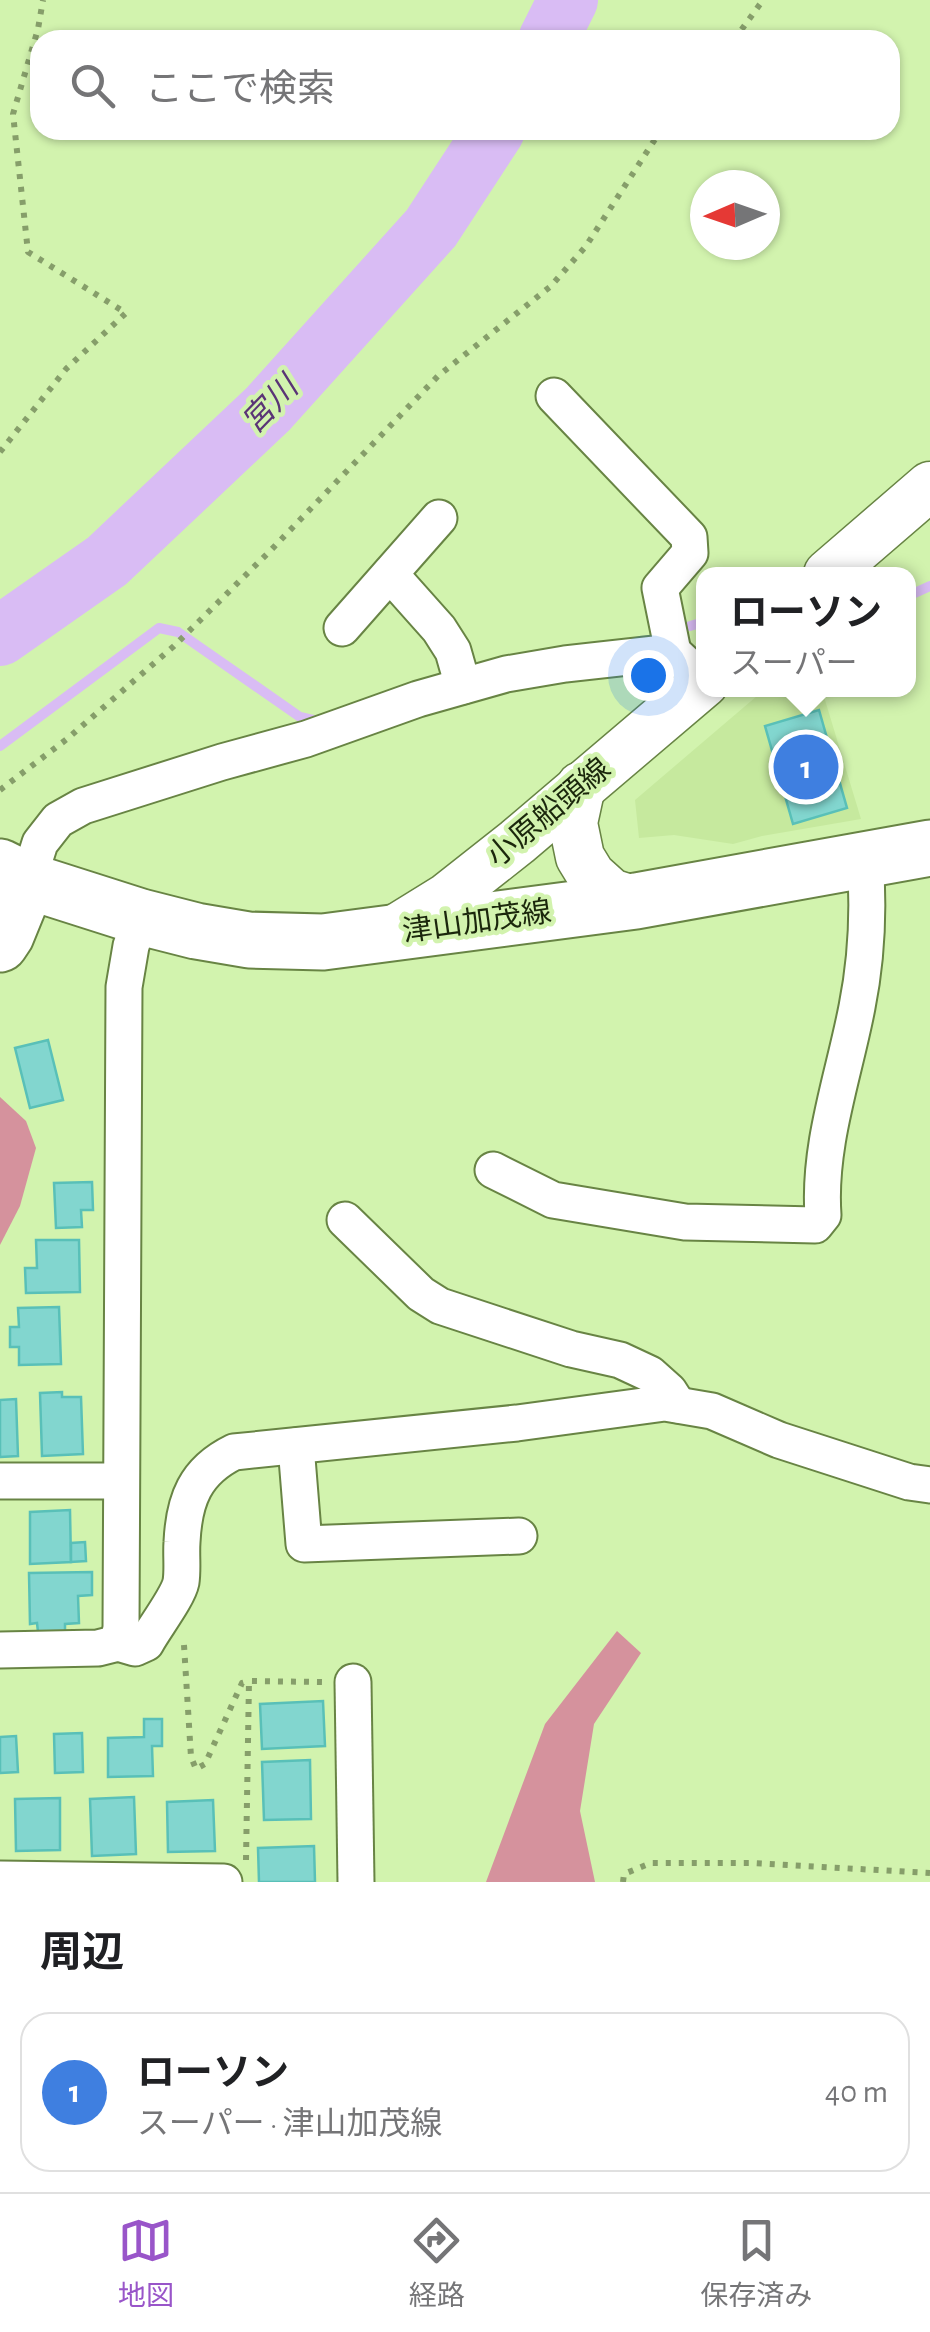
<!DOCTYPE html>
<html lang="ja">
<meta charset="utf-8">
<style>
body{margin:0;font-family:"Alegreya Sans","Noto Sans JP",sans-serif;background:#f6f6f6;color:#202124}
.compass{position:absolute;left:690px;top:170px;width:90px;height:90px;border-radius:50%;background:#fff;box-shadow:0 2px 8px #0004;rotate:268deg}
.you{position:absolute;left:648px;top:675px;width:35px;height:35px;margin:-25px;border:8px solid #fff;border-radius:50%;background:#1a73e8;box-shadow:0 0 0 15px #1a73e833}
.badge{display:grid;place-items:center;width:65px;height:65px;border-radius:50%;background:#9955c9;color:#fff;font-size:32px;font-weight:700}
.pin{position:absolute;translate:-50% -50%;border:5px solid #fff;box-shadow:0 2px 10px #0006}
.popup{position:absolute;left:696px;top:567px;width:220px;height:130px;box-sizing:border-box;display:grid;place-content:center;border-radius:20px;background:#fff;filter:drop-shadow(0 2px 8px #0005);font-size:32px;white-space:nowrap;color:#757577}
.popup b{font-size:38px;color:#202124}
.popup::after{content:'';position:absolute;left:50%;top:100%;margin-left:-20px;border:20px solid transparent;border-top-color:#fff}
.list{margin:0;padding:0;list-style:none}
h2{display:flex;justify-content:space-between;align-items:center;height:130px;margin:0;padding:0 40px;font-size:42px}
h2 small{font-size:32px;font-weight:400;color:#757577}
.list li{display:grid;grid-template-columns:65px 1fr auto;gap:30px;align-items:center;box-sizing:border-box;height:160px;margin:0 20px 20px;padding:0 20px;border:2px solid #e0e0e0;border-radius:30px}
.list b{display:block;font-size:38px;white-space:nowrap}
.list p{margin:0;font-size:32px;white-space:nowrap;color:#757577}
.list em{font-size:32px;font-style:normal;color:#757577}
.icon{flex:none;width:55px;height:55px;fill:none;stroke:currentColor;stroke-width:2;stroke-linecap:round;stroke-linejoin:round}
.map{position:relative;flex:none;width:930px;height:1882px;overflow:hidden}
.search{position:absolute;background:#fff;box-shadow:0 2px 8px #0004;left:30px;right:30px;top:30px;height:110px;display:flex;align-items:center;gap:25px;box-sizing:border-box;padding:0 35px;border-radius:30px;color:#757577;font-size:38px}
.sheet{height:310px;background:#fff}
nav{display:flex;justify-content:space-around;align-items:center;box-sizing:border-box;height:140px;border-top:2px solid #e0e0e0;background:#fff;font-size:28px;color:#757577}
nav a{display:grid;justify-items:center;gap:5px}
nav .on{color:#9955c9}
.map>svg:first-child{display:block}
.built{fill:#c6e99e}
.forest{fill:#d5929d}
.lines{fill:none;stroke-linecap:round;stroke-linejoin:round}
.stream{stroke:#d9bcf4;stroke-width:10}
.river{stroke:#d9bcf4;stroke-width:60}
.building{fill:#82d6cf;stroke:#59c0b8;stroke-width:2.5}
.street-casing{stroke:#688444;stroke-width:39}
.secondary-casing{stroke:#688444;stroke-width:51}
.primary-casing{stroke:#688444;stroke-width:59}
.path{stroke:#869e6a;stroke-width:6;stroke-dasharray:5 8;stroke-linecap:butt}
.street{stroke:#fff;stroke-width:35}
.secondary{stroke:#fff;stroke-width:48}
.primary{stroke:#fff;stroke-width:55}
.labels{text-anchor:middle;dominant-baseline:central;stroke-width:9;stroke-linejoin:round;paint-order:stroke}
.street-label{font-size:30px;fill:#1b270c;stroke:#d2f3ae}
.water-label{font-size:32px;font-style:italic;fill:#5a3476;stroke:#d2f3ae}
</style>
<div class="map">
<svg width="930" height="1882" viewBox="0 0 930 1882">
<rect width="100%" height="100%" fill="#d2f3ae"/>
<!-- built -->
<polygon class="built" points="764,690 822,690 861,819 762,836 733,844 674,835 639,838 635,800"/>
<!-- forest -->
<g class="forest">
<polygon points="0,1097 26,1121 36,1148 20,1206 0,1245"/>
<polygon points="617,1631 641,1653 594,1724 580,1811 595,1882 486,1882 545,1724"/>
</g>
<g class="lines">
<!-- stream -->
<g class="stream">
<polyline points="908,596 930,586"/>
<polyline points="690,626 704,622"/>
<polyline points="0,746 159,628 178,632 300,717 322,722"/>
</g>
<!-- river -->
<g class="river">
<polyline points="548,40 568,0"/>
<polyline points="0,636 107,561 268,409 431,228 495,130"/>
</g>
</g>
<!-- building -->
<g class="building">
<polygon points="819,710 847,808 793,824 765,726"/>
<polygon points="48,1040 63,1100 30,1108 15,1048"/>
<polygon points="92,1182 93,1210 81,1210 82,1227 56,1228 54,1183"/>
<polygon points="36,1240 79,1240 80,1292 26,1293 25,1268 37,1268"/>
<polygon points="59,1307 61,1364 19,1365 19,1347 10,1347 10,1327 19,1327 18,1308"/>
<polygon points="62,1392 62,1397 81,1397 83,1454 42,1456 40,1393"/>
<polygon points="16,1399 18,1456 0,1457 0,1400"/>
<polygon points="70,1510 71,1562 30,1564 30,1512"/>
<polygon points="85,1542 86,1561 71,1562 71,1543"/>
<polygon points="92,1572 92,1595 78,1596 79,1623 65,1624 65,1632 38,1632 37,1623 30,1624 29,1573"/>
<polygon points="323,1701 325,1746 262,1749 260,1704"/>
<polygon points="144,1719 162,1719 162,1746 152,1746 153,1776 108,1777 108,1738 144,1737"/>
<polygon points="82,1733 83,1772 55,1773 54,1734"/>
<polygon points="16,1736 18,1772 0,1773 0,1737"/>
<polygon points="310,1760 311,1819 264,1820 262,1762"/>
<polygon points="134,1797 136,1854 92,1856 90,1799"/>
<polygon points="60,1798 60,1850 16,1851 15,1799"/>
<polygon points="213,1800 215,1851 168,1852 167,1802"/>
<polygon points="314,1846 315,1882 259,1882 258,1848"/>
</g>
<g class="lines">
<defs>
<g id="street">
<polyline points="554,396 689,537 690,553 660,588 673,652"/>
<polyline points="390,574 439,629 453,651 463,686"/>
<polyline points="342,628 439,518"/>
<polyline points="28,881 40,843 58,820 83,806 222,762 306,739 418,699 506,674 565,664 673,652 704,681"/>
<path d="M493,1170l60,30 132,22 130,3 8,-10c-5,-70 21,-140 34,-208 10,-50 12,-97 8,-148"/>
<polyline points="345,1220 421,1294 440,1306 571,1349 620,1360 650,1374 669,1391 678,1405"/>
<polyline points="296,1446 304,1544 519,1536"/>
<polyline points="0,1481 120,1481"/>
<polyline points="118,1643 121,1628 124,987 131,946 141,917"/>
<path d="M0,1650l98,-2 20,-5 17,5 11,-5c8,-15 32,-46 35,-61 2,-13 0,-27 1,-40 2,-42 13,-71 52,-90l283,-29 148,-20 47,8 67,29 130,42 21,3"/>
<polyline points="353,1682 356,1882"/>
<polyline points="0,1879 224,1882"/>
</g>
<g id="secondary">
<polyline points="828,574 930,486"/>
<polyline points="581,786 573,823 580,857 591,875 611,893 636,901"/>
<polyline points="391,932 446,898 517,842 704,683"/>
</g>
<g id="primary">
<polyline points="0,867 28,881 141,917 196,931 249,940 323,942 636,901 930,848"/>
<polyline points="0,944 6,935 28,881"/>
</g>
</defs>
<!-- street casing -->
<use href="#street" class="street-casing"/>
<!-- secondary casing -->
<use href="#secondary" class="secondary-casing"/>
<!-- primary casing -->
<use href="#primary" class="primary-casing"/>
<!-- path -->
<g class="path">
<polyline points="734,40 763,0"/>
<polyline points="0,452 66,369 126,313 28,252 13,114 38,29 43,0"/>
<polyline points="0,790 67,739 174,646 272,549 438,376 551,286 586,246 661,130"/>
<polyline points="184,1645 191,1757 196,1769 205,1764 242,1683 249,1681"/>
<polyline points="246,1860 249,1681 322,1682"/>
<polyline points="623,1882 624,1874 651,1863 752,1863 930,1873"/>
</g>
<!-- street -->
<use href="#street" class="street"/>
<!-- secondary -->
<use href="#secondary" class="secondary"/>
<!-- primary -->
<use href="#primary" class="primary"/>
</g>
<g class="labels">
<!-- street labels -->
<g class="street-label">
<text transform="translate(549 813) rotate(-40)">小原船頭線</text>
<text transform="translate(477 922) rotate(-8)">津山加茂線</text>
</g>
<!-- water labels -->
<g class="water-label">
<text transform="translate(270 405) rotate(-46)">宮川</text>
</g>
</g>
</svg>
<svg class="compass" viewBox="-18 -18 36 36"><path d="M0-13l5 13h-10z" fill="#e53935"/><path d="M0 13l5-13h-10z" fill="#757577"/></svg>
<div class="you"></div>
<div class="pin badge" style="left:806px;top:767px;background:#3f7fe0">1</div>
<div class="popup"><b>ローソン</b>スーパー</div>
<div class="search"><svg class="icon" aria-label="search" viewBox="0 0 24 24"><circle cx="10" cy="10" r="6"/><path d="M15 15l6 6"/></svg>ここで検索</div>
</div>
<section class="sheet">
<h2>周辺<small></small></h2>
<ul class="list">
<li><span class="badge" style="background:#3f7fe0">1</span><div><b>ローソン</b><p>スーパー · 津山加茂線</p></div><em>40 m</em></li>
</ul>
</section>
<nav>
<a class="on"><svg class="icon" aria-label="map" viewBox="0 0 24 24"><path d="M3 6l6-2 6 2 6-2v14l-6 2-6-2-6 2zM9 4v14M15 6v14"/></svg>地図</a>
<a><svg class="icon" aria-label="directions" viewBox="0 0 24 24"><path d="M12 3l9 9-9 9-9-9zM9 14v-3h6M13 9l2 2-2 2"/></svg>経路</a>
<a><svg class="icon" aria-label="saved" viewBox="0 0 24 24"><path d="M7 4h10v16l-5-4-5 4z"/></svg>保存済み</a>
</nav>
